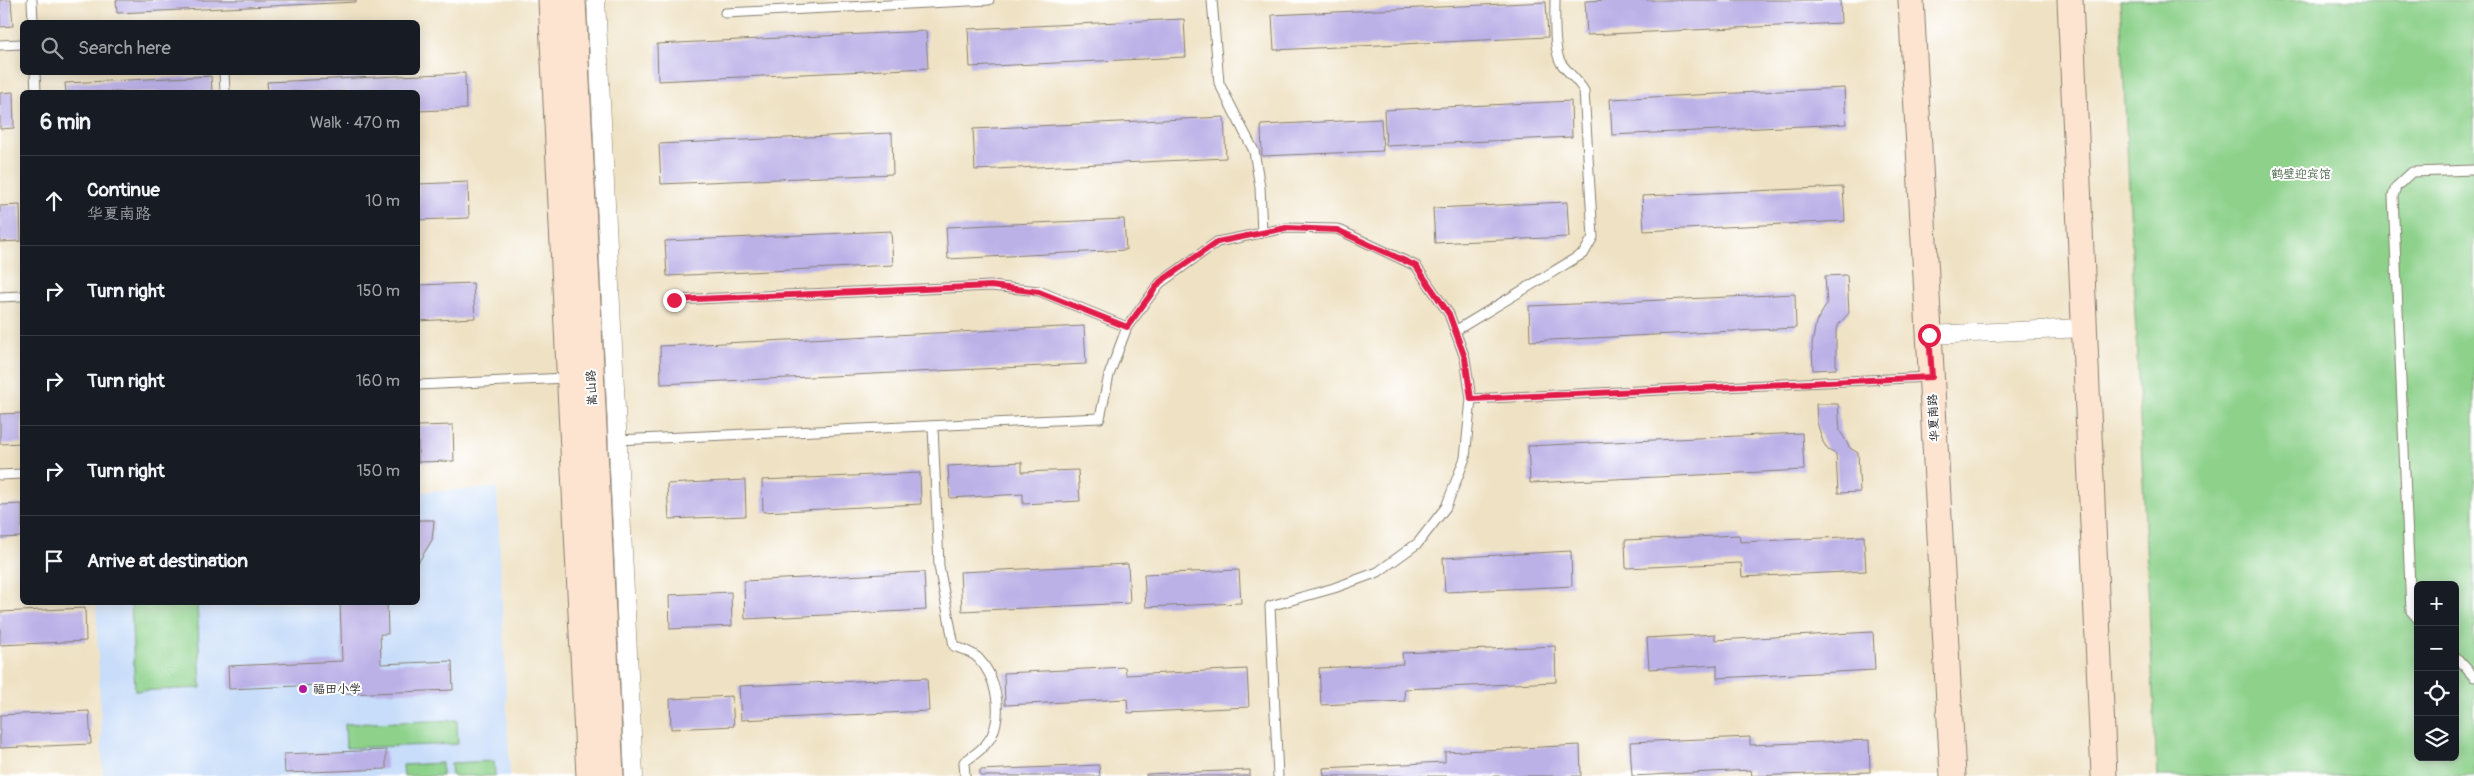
<!DOCTYPE html>
<meta charset="utf-8">
<style>
body{margin:0;font-family:Pangolin,"LXGW WenKai TC",sans-serif;background:#20242c;color:#f1f3f6}
.controls{position:absolute;right:15px;bottom:15px;display:grid;overflow:hidden;border-radius:8px;box-shadow:0 2px 12px #0003}
.controls button{width:45px;height:45px;display:grid;place-items:center;padding:0;border:0;border-bottom:1px solid #363941;background:#171b24;color:#f1f3f6;font:25px sans-serif}
.stop{position:absolute;width:15px;height:15px;margin:-11px;border:4px solid #e11d48;border-radius:50%;background:#fff}
.stop.end{background:#e11d48;border-color:#fff;box-shadow:0 1px 5px #0008}
.list{margin:0;padding:0;list-style:none}
h2{display:flex;justify-content:space-between;align-items:center;height:65px;margin:0;padding:0 20px;font-size:21px}
h2 small{font-size:16px;font-weight:400;color:#9ea1a6}
.list li{display:grid;grid-template-columns:32px 1fr auto;gap:15px;align-items:center;box-sizing:border-box;height:90px;padding:0 20px;border-top:1px solid #363941}
.list b{display:block;font-size:19px;white-space:nowrap}
.list p{margin:0;font-size:16px;white-space:nowrap;color:#9ea1a6}
.list em{font-size:16px;font-style:normal;color:#9ea1a6}
.icon{flex:none;width:28px;height:28px;fill:none;stroke:currentColor;stroke-width:2;stroke-linecap:round;stroke-linejoin:round}
.map{position:relative;flex:none;width:2474px;height:776px;overflow:hidden}
.search{position:absolute;background:#171b24;box-shadow:0 2px 12px #0003;left:20px;top:20px;width:400px;height:55px;display:flex;align-items:center;gap:12px;box-sizing:border-box;padding:0 18px;border-radius:8px;color:#9ea1a6;font-size:19px}
.panel{position:absolute;background:#171b24;box-shadow:0 2px 12px #0003;left:20px;top:90px;width:400px;height:515px;border-radius:8px}
.map>svg:first-child{display:block}
.built{fill:#c7ddf9}
.green{fill:#8dd18b;stroke:#547654;fill-rule:evenodd}
.building{fill:#bbb1e7}
.lines{fill:none;stroke-linecap:round;stroke-linejoin:round}
.lane-casing{stroke:#867f70;stroke-width:11}
.street-casing{stroke:#867f70;stroke-width:19}
.secondary-casing{stroke:#867f70;stroke-width:27}
.lane{stroke:#fff;stroke-width:9}
.street{stroke:#fff;stroke-width:18}
.secondary{stroke:#fde4d1;stroke-width:25}
.route{stroke:#e11d48;stroke-width:6}
.poi-dot{fill:#b5179e;stroke:#fff;stroke-width:2}
.labels{text-anchor:middle;dominant-baseline:central;stroke-width:4;stroke-linejoin:round;paint-order:stroke}
.park-label{font-size:12px;fill:#496448;stroke:#fff}
.street-label{font-size:12px;fill:#1c1c1c;stroke:#fff}
.poi-label{font-size:12px;fill:#1c1c1c;stroke:#fff;text-anchor:start}
</style>
<div class="map">
<svg width="2474" height="776" viewBox="0 0 2474 776">
<rect width="100%" height="100%" fill="#fff"/>
<filter id="ink" filterUnits="userSpaceOnUse"><feTurbulence type="fractalNoise" baseFrequency=".02" numOctaves="2"/><feDisplacementMap in="SourceGraphic" scale="10" xChannelSelector="R" yChannelSelector="G"/><feConvolveMatrix kernelMatrix="1 2 1 2 8 2 1 2 1" color-interpolation-filters="sRGB"/></filter>
<filter id="wash" filterUnits="userSpaceOnUse"><feTurbulence type="fractalNoise" baseFrequency=".0096" numOctaves="4" result="noise"/><feDisplacementMap in="SourceGraphic" scale="20" xChannelSelector="R" yChannelSelector="G"/><feGaussianBlur stdDeviation="1.12" result="paint"/><feColorMatrix in="noise" values="0 0 0 0 0 0 0 0 0 0 0 0 0 0 0 0 0 1.4 0 .05"/><feComposite in="paint" operator="in"/></filter>
<g filter="url(#wash)">
<rect width="100%" height="100%" fill="#efe2c4"/>
<!-- built -->
<polygon class="built" points="497,488 510,776 103,776 96,603 418,602 418,492"/>
<!-- green -->
<g class="green">
<path d="M2120,0h354v776h-317zM2418,585h37v172h-37z"/>
<polygon points="131,603 197,603 201,688 135,691"/>
<polygon points="457,720 458,744 346,748 345,724"/>
<polygon points="494,761 495,776 452,776 451,763"/>
<polygon points="442,763 442,776 404,776 403,765"/>
</g>
<g id="blocks">
<!-- building -->
<g class="building">
<polygon points="0,0 11,0 13,26 0,27"/>
<polygon points="116,0 356,0 356,2 117,13"/>
<polygon points="1610,0 1840,0 1841,23 1587,35 1585,1"/>
<polygon points="1546,2 1548,37 1274,50 1272,15"/>
<polygon points="1184,19 1186,57 970,67 968,29"/>
<polygon points="926,31 928,68 658,81 657,44"/>
<polygon points="465,73 466,109 418,111 418,92 268,92 267,82"/>
<polygon points="211,76 212,92 66,92 65,83"/>
<polygon points="1844,88 1846,124 1612,135 1610,99"/>
<polygon points="13,92 14,128 0,129 0,93"/>
<polygon points="1571,101 1572,137 1386,146 1384,110"/>
<polygon points="1224,117 1226,158 975,170 973,129"/>
<polygon points="1381,119 1383,151 1262,156 1261,125"/>
<polygon points="892,133 893,174 661,184 659,144"/>
<polygon points="468,182 469,218 418,220 418,184"/>
<polygon points="1843,187 1845,221 1644,231 1642,196"/>
<polygon points="1567,202 1569,237 1435,243 1433,208"/>
<polygon points="20,205 21,241 0,242 0,206"/>
<polygon points="1124,219 1126,250 948,259 946,227"/>
<polygon points="891,231 893,265 667,276 665,241"/>
<polygon points="1847,275 1849,313 1839,324 1836,332 1836,369 1813,370 1812,345 1816,322 1827,304 1825,276"/>
<polygon points="473,283 475,318 418,321 418,285"/>
<polygon points="1795,294 1796,328 1530,341 1529,306"/>
<polygon points="1084,326 1086,364 661,384 660,346"/>
<polygon points="1816,404 1838,404 1840,431 1850,448 1858,453 1860,492 1838,493 1836,454 1828,450 1823,442 1817,422"/>
<polygon points="22,413 22,443 0,444 0,414"/>
<polygon points="453,425 454,461 418,462 418,426"/>
<polygon points="1802,433 1804,470 1530,483 1528,446"/>
<polygon points="1022,462 1022,472 1078,470 1080,501 1023,504 1023,494 950,498 948,466"/>
<polygon points="920,473 921,504 763,512 762,480"/>
<polygon points="745,480 746,516 669,519 667,484"/>
<polygon points="22,504 22,537 0,538 0,505"/>
<polygon points="418,520 434,520 432,540 418,563"/>
<polygon points="1739,535 1740,542 1864,536 1866,571 1742,577 1741,563 1626,568 1625,540"/>
<polygon points="1571,551 1572,586 1445,592 1443,558"/>
<polygon points="1128,564 1130,603 962,611 960,572"/>
<polygon points="1239,570 1241,603 1146,607 1144,574"/>
<polygon points="924,572 926,610 745,619 744,581"/>
<polygon points="731,592 732,626 670,629 669,595"/>
<polygon points="340,602 387,602 388,634 380,634 381,664 452,661 453,690 344,694 343,684 229,689 228,666 342,661"/>
<polygon points="85,608 86,641 0,645 0,612"/>
<polygon points="1873,632 1875,670 1717,678 1717,665 1649,669 1647,638 1715,634 1715,640"/>
<polygon points="1555,646 1556,682 1404,689 1405,701 1321,705 1319,668 1403,664 1402,653"/>
<polygon points="1125,667 1126,675 1247,669 1249,707 1128,713 1127,699 1005,705 1004,673"/>
<polygon points="927,678 929,711 741,720 739,686"/>
<polygon points="732,696 734,726 671,729 670,699"/>
<polygon points="89,711 91,744 0,748 0,715"/>
<polygon points="1750,737 1750,745 1869,740 1870,772 1752,776 1751,770 1632,776 1630,742"/>
<polygon points="1580,745 1581,776 1324,776 1323,768 1445,762 1445,752"/>
<polygon points="386,750 386,769 285,773 284,754"/>
<polygon points="1099,765 1100,776 980,776 980,770"/>
<polygon points="1250,770 1250,776 1146,776 1146,774"/>
</g>
</g>
</g>
<g filter="url(#ink)">
<use href="#blocks" fill-opacity="0" stroke="#867f70" stroke-width="1"/>
<g class="lines">
<defs>
<g id="lane">
<polyline points="32,0 33,22"/>
<polyline points="1212,0 1219,83 1254,151 1260,187 1262,233"/>
<polyline points="725,13 989,0"/>
<polyline points="0,45 22,44"/>
<polyline points="35,72 36,92"/>
<polyline points="224,72 225,92"/>
<polyline points="0,297 22,296"/>
<polyline points="674,300 991,286 1039,291 1127,327"/>
<path d="M1455,331l129,-78 9,-16 -9,-146c-6,-11 -16,-18 -23,-28 -8,-12 -6,-47 -6,-63"/>
<polyline points="418,385 567,378"/>
<polyline points="1471,399 1930,377"/>
<path d="M933,426l6,140 15,80c7,3 18,6 24,12 18,18 25,53 14,77 -5,11 -18,20 -28,27l1,14"/>
<polyline points="617,440 1100,418 1109,375 1127,327 1160,283 1217,242 1286,228 1337,229 1416,266 1449,314 1465,358 1471,399 1465,458 1446,507 1418,543 1378,572 1334,588 1270,606 1278,776"/>
<polyline points="0,475 22,474"/>
<polyline points="2418,619 2411,611 2393,196 2396,187 2412,172 2474,170"/>
<polyline points="2455,656 2474,677"/>
</g>
<g id="street">
<polyline points="596,0 634,776"/>
<polyline points="1929,335 2084,328"/>
</g>
<g id="secondary">
<polyline points="551,0 589,776"/>
<polyline points="573,0 611,776"/>
<polyline points="1911,0 1953,776"/>
<polyline points="2070,0 2104,776"/>
</g>
</defs>
<!-- lane casing -->
<use href="#lane" class="lane-casing"/>
<!-- street casing -->
<use href="#street" class="street-casing"/>
<!-- secondary casing -->
<use href="#secondary" class="secondary-casing"/>
<!-- lane -->
<use href="#lane" class="lane"/>
<!-- street -->
<use href="#street" class="street"/>
<!-- secondary -->
<use href="#secondary" class="secondary"/>
</g>
</g>
<g class="lines" filter="url(#ink)">
<!-- route -->
<polyline class="route" points="674,300 991,286 1039,292 1127,327 1160,282 1217,242 1286,228 1337,230 1416,266 1449,314 1465,358 1471,399 1932,377 1929,335"/>
</g>
<!-- markers -->
<circle class="poi-dot" cx="303" cy="689" r="5"/>
<g class="labels">
<!-- park labels -->
<g class="park-label">
<text x="2301" y="174">鹤壁迎宾馆</text>
</g>
<!-- street labels -->
<g class="street-label">
<text transform="translate(592 388) rotate(-93)">嵩山路</text>
<text transform="translate(1934 418) rotate(-93)">华夏南路</text>
</g>
<!-- poi labels -->
<g class="poi-label">
<text x="313" y="689">福田小学</text>
</g>
</g>
</svg>
<div class="controls">
<button>+</button>
<button>−</button>
<button><svg class="icon" aria-label="locate" viewBox="0 0 24 24"><circle cx="12" cy="12" r="6"/><path d="M12 2v4M12 18v4M2 12h4M18 12h4"/></svg></button>
<button><svg class="icon" aria-label="layers" viewBox="0 0 24 24"><path d="M12 4l9 5-9 5-9-5zM3 14l9 5 9-5"/></svg></button>
</div>
<div class="stop" style="left:1929px;top:335px"></div>
<div class="stop end" style="left:674px;top:300px"></div>
<div class="search"><svg class="icon" aria-label="search" viewBox="0 0 24 24"><circle cx="10" cy="10" r="6"/><path d="M15 15l6 6"/></svg>Search here</div>
<section class="panel">
<h2>6 min<small>Walk · 470 m</small></h2>
<ul class="list">
<li><svg class="icon" aria-label="ahead" viewBox="0 0 24 24"><path d="M12 20V5M6 11l6-6 6 6"/></svg><div><b>Continue</b><p>华夏南路</p></div><em>10 m</em></li>
<li><svg class="icon" aria-label="right" viewBox="0 0 24 24"><path d="M7 20v-9h11M14 6l5 5-5 5"/></svg><div><b>Turn right</b></div><em>150 m</em></li>
<li><svg class="icon" aria-label="right" viewBox="0 0 24 24"><path d="M7 20v-9h11M14 6l5 5-5 5"/></svg><div><b>Turn right</b></div><em>160 m</em></li>
<li><svg class="icon" aria-label="right" viewBox="0 0 24 24"><path d="M7 20v-9h11M14 6l5 5-5 5"/></svg><div><b>Turn right</b></div><em>150 m</em></li>
<li><svg class="icon" aria-label="arrive" viewBox="0 0 24 24"><path d="M6 21V4h12l-3 4 3 4H6"/></svg><div><b>Arrive at destination</b></div></li>
</ul>
</section>
</div>
